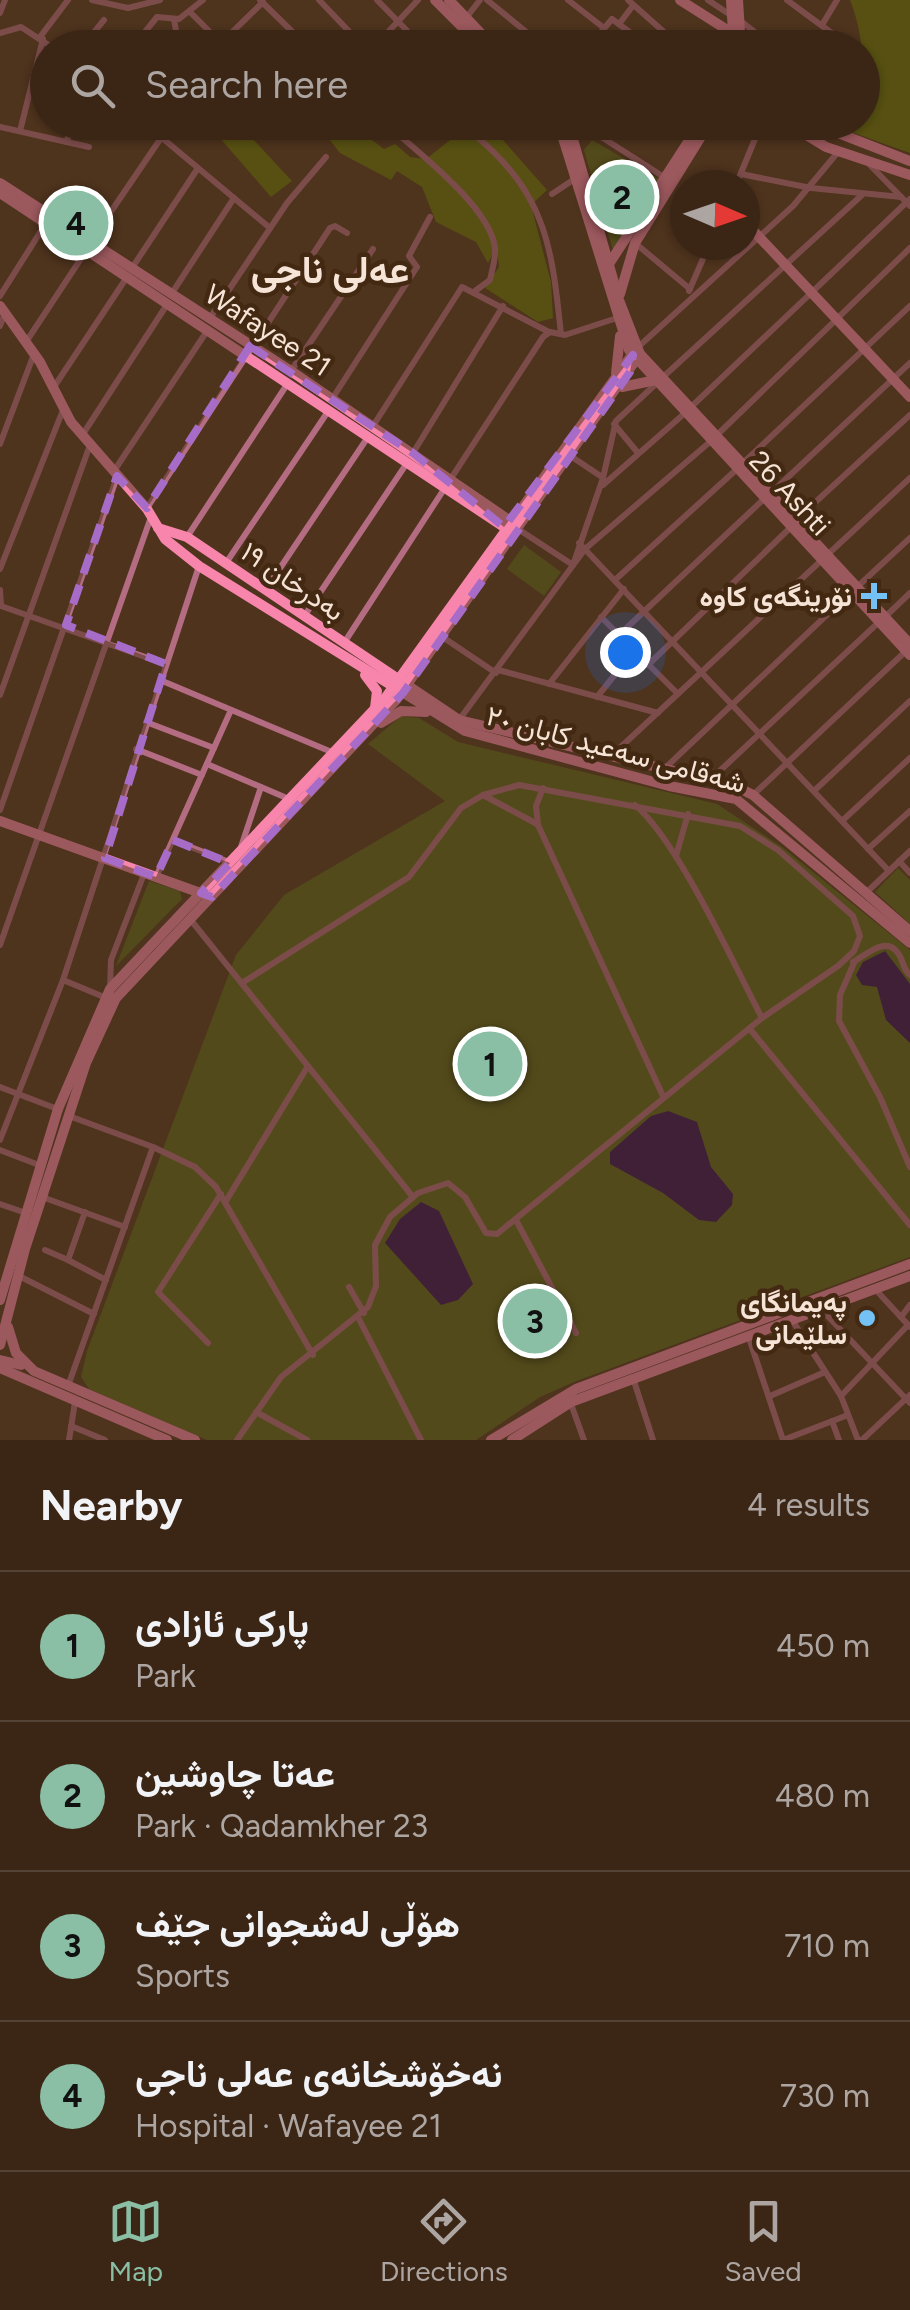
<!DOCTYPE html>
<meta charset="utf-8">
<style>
body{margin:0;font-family:Figtree,Vazirmatn,sans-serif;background:#463223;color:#f1f3f6}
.compass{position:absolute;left:670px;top:170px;width:90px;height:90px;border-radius:50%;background:#3b2616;box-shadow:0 2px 8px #0004;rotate:92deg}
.you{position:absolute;left:625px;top:652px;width:35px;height:35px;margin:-25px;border:8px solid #fff;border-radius:50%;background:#1a73e8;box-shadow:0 0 0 15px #1a73e833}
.badge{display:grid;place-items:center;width:65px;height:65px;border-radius:50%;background:#8abfa5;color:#111;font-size:32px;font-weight:700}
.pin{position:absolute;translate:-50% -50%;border:5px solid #fff;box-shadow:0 2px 10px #0006}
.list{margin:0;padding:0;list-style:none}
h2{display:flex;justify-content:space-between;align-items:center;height:130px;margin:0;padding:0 40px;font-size:42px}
h2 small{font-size:32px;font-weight:400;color:#aca5a1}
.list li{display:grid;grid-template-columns:65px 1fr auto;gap:30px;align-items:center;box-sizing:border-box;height:150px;padding:0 40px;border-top:2px solid #544335}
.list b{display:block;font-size:38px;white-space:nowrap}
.list p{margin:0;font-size:32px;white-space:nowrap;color:#aca5a1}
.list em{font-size:32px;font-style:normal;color:#aca5a1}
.icon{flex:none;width:55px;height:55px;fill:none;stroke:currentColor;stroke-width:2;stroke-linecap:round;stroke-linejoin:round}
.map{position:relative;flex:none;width:910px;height:1440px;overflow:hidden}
.search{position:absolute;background:#3b2616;box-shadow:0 2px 8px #0004;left:30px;right:30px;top:30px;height:110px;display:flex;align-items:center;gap:25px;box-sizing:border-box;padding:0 35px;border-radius:55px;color:#aca5a1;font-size:38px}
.sheet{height:730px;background:#3b2616}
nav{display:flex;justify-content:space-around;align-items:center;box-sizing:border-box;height:140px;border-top:2px solid #544335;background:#3b2616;font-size:28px;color:#aca5a1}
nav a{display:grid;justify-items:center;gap:5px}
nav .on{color:#8abfa5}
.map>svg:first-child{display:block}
.green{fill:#596719}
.forest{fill:#637405}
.water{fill:#2f0a55}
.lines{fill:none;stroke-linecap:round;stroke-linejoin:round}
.street{stroke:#b46c83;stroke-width:6}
.secondary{stroke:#f885ac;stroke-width:10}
.marked{fill:none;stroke:#a66cc7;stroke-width:8;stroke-dasharray:20 12;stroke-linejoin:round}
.poi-dot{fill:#73c1f5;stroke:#442912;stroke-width:4}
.labels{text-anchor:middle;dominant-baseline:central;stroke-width:9;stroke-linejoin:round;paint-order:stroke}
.street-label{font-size:28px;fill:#f6e4d7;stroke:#442912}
.poi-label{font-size:28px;font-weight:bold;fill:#f6e4d7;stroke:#442912;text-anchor:end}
.district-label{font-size:38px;font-weight:bold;fill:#f6e4d7;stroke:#442912}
</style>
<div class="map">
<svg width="910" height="1440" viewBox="0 0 910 1440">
<rect width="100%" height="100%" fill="#4f331d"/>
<!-- green -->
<g class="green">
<polygon points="592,140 661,180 613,250 584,150"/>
<polygon points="524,545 561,572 544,596 507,569"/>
<polygon points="401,716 419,718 458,742 717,804 782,847 910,950 910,1257 574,1382 540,1397 476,1440 207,1440 89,1389 81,1377 87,1351 236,955 284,895 445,801 368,744"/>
<polygon points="898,868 910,880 910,924 875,892"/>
<polygon points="149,881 180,891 182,899 116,966"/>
</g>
<!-- forest -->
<g class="forest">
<path d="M850,0h60v153l-84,-30 36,-1c0,-47 5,-79 -12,-122z"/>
<polygon points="207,123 268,123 250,136 292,181 271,197"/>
<polygon points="305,123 349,123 384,149 395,144 410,157 426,159 472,123 488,123 547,190 531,205 551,282 553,318 538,322 485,288 499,267 497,246 488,263 476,242 436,222 422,187 397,171 391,180 340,153 318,125"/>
</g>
<!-- water -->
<g class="water">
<polygon points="885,951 910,984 910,1043 886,1020 877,987 862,985 856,975 863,962"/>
<polygon points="668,1111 697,1122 711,1167 733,1194 732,1205 716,1222 699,1220 663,1193 610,1164 610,1152 651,1116"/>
<polygon points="421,1202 439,1211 473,1284 458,1300 441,1305 385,1243 400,1219"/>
</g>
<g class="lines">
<!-- street -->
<g class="street">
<polyline points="92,0 128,8 160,0"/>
<polyline points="260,0 309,48"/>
<polyline points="319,0 365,48"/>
<polyline points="377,0 424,48"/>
<polyline points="487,0 546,48"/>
<polyline points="568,0 604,28"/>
<polyline points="628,0 682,48"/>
<polyline points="708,0 729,14"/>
<polyline points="787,0 852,48"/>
<polyline points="190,12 226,48"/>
<polyline points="0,13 5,0"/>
<polyline points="466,18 480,0"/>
<polyline points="174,19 179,48"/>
<polyline points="742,22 775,48"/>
<polyline points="619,24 632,7"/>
<polyline points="822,25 837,0"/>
<polyline points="0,33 21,27 53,48"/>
<polyline points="40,37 68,0"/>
<polyline points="220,44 263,2"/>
<polyline points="81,48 104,20"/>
<polyline points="132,48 157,17 179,19 203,0"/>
<polyline points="282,48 296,34"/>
<polyline points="373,48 418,0"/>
<polyline points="515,48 528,33"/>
<polyline points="588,48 612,19 651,48"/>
<polyline points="143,122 270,228"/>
<path d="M384,122c31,28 106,84 111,126 1,10 -3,22 -5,32l-15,11"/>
<polyline points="442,122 451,131"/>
<polyline points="578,122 667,179"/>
<polyline points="0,127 89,147"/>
<polyline points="20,131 43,39"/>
<path d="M476,136c70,59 76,111 85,198"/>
<polyline points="67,142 71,122"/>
<polyline points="869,164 910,206"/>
<polyline points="741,174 811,188 901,197"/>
<polyline points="736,185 762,122"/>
<polyline points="552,194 576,178"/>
<polyline points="91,241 161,138"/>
<polyline points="635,243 690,289"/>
<polyline points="132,268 198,168"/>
<polyline points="689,291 709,245"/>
<polyline points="172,293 234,198"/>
<polyline points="0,296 46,223"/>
<polyline points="210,318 287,203 326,157"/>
<polyline points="0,326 5,313"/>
<polyline points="26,342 86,251"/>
<polyline points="637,348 793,206 838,152"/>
<polyline points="291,371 373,249"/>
<polyline points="663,377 862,195"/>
<polyline points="54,387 127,277"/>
<polyline points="332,399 417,267 409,256 430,217"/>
<polyline points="691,407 910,199"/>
<polyline points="614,424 638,453"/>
<polyline points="373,426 462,287 549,332"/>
<polyline points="83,434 168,303"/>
<polyline points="717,435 910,248"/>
<polyline points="0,444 34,354"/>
<polyline points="413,453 503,306"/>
<polyline points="569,455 602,477"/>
<polyline points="743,463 910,306"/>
<polyline points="114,471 207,331"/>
<polyline points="603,485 685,413"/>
<polyline points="771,493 910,363"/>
<polyline points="147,508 330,228 335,226 347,233"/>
<polyline points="796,520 910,415"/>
<polyline points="518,529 573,565 603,478 616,421 658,382"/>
<polyline points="187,537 288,383"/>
<polyline points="579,543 889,871"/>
<polyline points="226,563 329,410"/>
<polyline points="0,569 63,410"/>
<polyline points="615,580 737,469"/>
<polyline points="857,587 910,538"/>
<polyline points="266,589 368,437"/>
<polyline points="0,590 1,605"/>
<polyline points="1,606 165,664"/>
<polyline points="305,615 407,463"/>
<polyline points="601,617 678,694"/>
<polyline points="885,617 910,593"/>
<polyline points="619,635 765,498"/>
<polyline points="441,636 496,673"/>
<polyline points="344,643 543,337 550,332 565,335 617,318"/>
<polyline points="648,665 791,527"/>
<polyline points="498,670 658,713"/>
<polyline points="160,680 334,753"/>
<polyline points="549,684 624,589"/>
<polyline points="0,695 90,445"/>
<polyline points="597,697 634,651"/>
<polyline points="459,720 585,549 711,441"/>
<polyline points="146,722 214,748"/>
<polyline points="136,749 202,775"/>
<polyline points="610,757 910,478"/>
<polyline points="207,764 289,799"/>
<polyline points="663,770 851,592"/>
<polyline points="710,780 879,622"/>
<polyline points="543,788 536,806 538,825 663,1096"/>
<polyline points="814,791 910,701"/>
<polyline points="483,795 537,824"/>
<polyline points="753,795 906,651"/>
<path d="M635,805c43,36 98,158 127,213"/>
<polyline points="0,810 117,477"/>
<polyline points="842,821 910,758"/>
<polyline points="173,840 229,862"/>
<polyline points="241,847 261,787"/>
<polyline points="868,849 910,811"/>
<polyline points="676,856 688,814"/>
<polyline points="899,861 910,873"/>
<polyline points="156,877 231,710"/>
<polyline points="868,891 910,851"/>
<polyline points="190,919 413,1197"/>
<polyline points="0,945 151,517"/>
<path d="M853,962c12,-6 32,-27 45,-9 6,8 4,15 12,22"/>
<polyline points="854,963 840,995 839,1021 880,1097 910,1167"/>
<polyline points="63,980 104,997"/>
<polyline points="110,989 111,960 144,874"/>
<polyline points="750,1029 910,1225"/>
<polyline points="0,1087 60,1110"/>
<polyline points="0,1140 63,980 199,566"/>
<polyline points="153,1147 195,1167 216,1187 313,1355"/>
<polyline points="0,1150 39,1165"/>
<polyline points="42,1197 125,1227"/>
<polyline points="226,1201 308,1066"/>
<polyline points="0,1204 23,1212"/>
<polyline points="85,1212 68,1260 106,1280"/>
<polyline points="516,1220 576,1333"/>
<polyline points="45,1250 68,1260"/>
<polyline points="17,1275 94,1314"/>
<polyline points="349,1287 364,1313"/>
<polyline points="875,1289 910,1327"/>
<polyline points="821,1309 910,1403"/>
<polyline points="901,1317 910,1305"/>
<polyline points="359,1319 421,1440"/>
<polyline points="792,1320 841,1396 858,1440"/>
<polyline points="748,1335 783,1440"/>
<polyline points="208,1343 158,1292 221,1194"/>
<polyline points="633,1378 653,1440"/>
<polyline points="68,1386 153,1147 69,1116"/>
<polyline points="770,1396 825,1372"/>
<polyline points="841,1396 908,1325"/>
<polyline points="571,1404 584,1440"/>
<polyline points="256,1412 307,1440"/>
<polyline points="832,1421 839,1440"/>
<polyline points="71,1426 105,1440"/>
<polyline points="69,1440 75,1402"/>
<polyline points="237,1440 281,1377 368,1307 376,1286 375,1245 390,1217 418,1193 448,1183 465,1197 486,1233 497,1234 762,1018 838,966 854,951 860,936 853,916 778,850 740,826 519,785 483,795 461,808 409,877 242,983"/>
<polyline points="783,1440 848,1415"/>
<polyline points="862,1440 910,1395"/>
</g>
<!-- secondary -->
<g class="secondary">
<polyline points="435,0 483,48"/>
<polyline points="449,0 495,48"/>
<polyline points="680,0 732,33"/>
<polyline points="731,0 734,48"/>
<polyline points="738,0 741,48"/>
<polyline points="558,122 629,350 910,655"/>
<polyline points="568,122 619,300 640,354 910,644"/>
<polyline points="785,122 826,147 910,175"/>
<polyline points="810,122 910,161"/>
<polyline points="0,183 291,371 509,520"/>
<polyline points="0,193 504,527"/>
<polyline points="745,222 910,397"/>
<polyline points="609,264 701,122"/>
<polyline points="620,294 635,243 710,122"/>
<polyline points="0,306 40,362 71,422 147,509 165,539 199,566 465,731 669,786 736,799 910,943"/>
<polyline points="616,373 620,336"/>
<polyline points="622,387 656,380"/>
<polyline points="158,528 187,537 459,720 733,785 753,795 910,931"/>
<polyline points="365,675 377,691 375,708"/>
<polyline points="381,723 401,711 426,712"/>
<polyline points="0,821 206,895"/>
<polyline points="0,1300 58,1109 110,989 386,697 637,348"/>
<polyline points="8,1327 16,1353 34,1371 195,1440"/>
<polyline points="0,1345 25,1249 86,1063 116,998 396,700 640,354"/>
<polyline points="0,1360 21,1365"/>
<polyline points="0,1368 167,1440"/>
<polyline points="491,1440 576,1389 910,1264"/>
<polyline points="512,1440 571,1402 910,1276"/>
</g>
</g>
<!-- marked area -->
<path d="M0 0H910V1440H0ZM250,346l163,107 91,74 129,-172 -3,17 -227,321 -191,204 -11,-4 29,-30 -57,-23 -17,37 -51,-19 61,-194 -100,-39 51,-149 30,32z" fill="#4f331d" fill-opacity=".55" fill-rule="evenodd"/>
<path class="marked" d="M250,346l163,107 91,74 129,-172 -3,17 -227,321 -191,204 -11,-4 29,-30 -57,-23 -17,37 -51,-19 61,-194 -100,-39 51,-149 30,32z"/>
<!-- markers -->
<g class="poi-dot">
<path d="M869 581h10v10h10v10h-10v10h-10v-10h-10v-10h10z"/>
<circle cx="867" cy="1318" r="10"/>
</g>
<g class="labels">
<!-- street labels -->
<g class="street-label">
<text transform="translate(268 330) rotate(33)">Wafayee 21</text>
<text transform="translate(790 493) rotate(47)">26 Ashti</text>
<text transform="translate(293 581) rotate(34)">بەدرخان ١٩</text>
<text transform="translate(616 749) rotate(15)">شەقامی سەعید کابان ٢٠</text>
</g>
<!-- poi labels -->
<g class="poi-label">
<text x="852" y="596">نۆرینگەی کاوە</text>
<text x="847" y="1302">پەیمانگای<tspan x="847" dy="32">سلێمانی</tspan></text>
</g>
<!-- district labels -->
<g class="district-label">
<text x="330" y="270">عەلی ناجی</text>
</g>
</g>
</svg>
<svg class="compass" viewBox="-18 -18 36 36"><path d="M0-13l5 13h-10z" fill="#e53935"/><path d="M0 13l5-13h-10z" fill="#aca5a1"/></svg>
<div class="you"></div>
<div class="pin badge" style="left:490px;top:1064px">1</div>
<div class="pin badge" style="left:622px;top:197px">2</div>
<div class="pin badge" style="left:535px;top:1321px">3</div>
<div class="pin badge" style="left:76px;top:223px">4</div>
<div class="search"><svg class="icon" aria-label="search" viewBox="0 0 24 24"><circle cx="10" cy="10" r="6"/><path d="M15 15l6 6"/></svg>Search here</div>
</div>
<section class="sheet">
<h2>Nearby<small>4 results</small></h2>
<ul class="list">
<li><span class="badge">1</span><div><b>پارکی ئازادی</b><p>Park</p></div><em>450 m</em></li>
<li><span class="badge">2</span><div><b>عەتا چاوشین</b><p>Park · Qadamkher 23</p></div><em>480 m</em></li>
<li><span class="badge">3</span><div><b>هۆڵی لەشجوانی جێف</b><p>Sports</p></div><em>710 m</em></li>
<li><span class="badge">4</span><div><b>نەخۆشخانەی عەلی ناجی</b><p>Hospital · Wafayee 21</p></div><em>730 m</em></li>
</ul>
</section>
<nav>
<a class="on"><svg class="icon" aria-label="map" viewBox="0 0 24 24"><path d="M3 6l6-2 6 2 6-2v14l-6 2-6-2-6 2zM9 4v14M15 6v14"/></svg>Map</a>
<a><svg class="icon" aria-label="directions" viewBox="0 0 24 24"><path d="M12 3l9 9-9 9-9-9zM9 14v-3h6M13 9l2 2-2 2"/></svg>Directions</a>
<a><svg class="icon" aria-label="saved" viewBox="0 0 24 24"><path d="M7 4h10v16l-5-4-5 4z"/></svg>Saved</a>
</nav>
